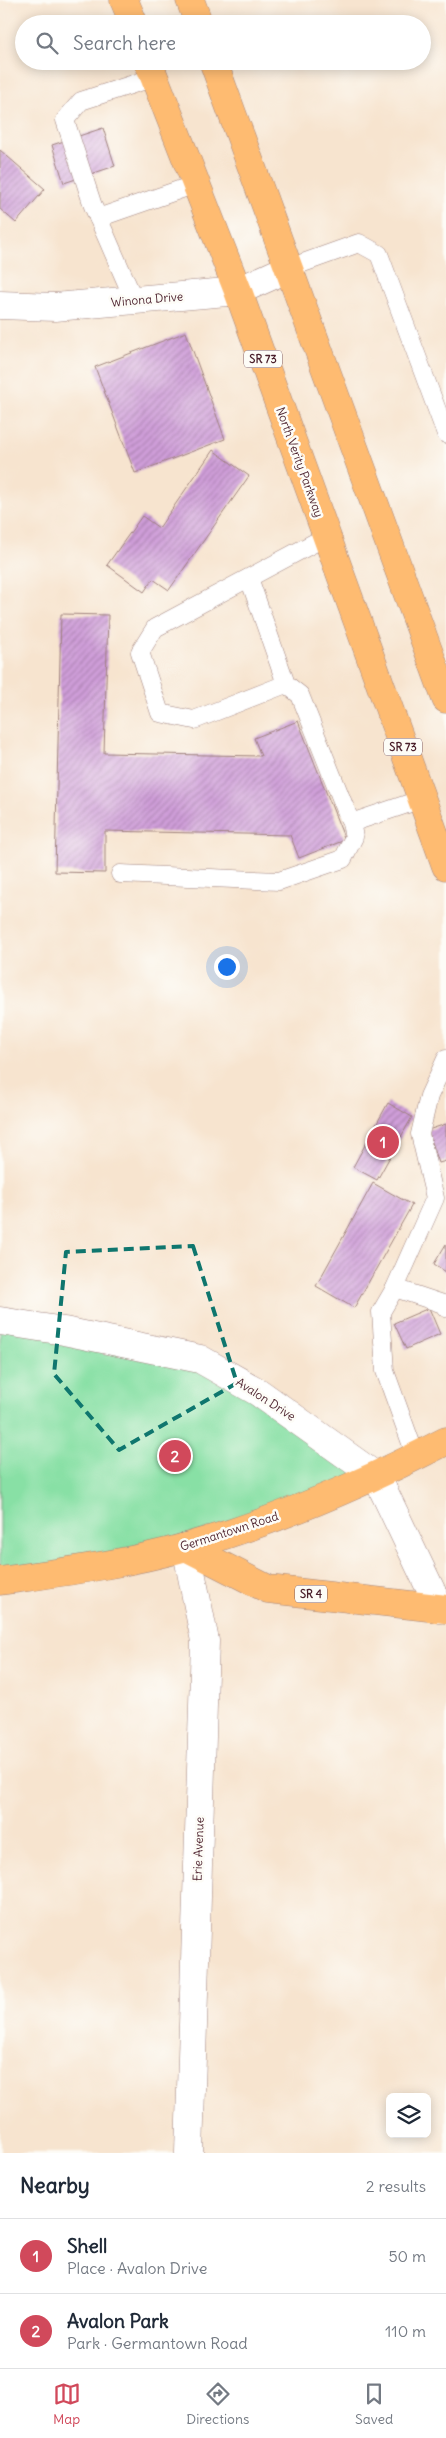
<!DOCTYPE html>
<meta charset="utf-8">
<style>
body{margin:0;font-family:Delius,sans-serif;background:#f6f6f7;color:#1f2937}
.controls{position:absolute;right:15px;bottom:15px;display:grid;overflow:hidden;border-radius:8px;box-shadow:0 2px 12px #0003}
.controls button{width:45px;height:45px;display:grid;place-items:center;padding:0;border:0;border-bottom:1px solid #e0e1e3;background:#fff;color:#1f2937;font:25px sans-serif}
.you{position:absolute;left:226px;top:966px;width:18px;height:18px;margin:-12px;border:4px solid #fff;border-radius:50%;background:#1a73e8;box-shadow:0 0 0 8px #1a73e833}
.badge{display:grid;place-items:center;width:32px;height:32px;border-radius:50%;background:#d1495b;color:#fff;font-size:16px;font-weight:700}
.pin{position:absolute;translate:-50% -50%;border:2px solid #fff;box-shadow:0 1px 5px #0006}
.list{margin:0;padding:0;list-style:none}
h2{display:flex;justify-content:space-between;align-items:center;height:65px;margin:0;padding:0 20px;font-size:21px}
h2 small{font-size:16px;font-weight:400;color:#747a83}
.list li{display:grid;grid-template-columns:32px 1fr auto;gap:15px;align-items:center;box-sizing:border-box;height:75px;padding:0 20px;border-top:1px solid #e0e1e3}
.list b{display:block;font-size:19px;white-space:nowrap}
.list p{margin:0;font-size:16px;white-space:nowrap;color:#747a83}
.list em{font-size:16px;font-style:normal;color:#747a83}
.icon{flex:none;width:28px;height:28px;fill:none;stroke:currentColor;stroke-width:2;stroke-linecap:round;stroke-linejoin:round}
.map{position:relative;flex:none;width:446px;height:2153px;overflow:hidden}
.search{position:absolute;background:#fff;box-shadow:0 2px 12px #0003;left:15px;right:15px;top:15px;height:55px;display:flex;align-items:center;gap:12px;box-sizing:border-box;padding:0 18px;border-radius:28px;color:#747a83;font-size:19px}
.sheet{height:215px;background:#fff}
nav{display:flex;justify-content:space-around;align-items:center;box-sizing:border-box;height:70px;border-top:1px solid #e0e1e3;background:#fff;font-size:14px;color:#747a83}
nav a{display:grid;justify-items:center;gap:2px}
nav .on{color:#d1495b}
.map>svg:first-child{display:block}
.green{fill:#88e0a5;stroke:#698068}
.building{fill:url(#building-hatch)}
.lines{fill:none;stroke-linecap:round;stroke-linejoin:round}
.lane-casing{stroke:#a0827d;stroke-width:19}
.street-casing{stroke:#a0827d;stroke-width:29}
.primary-casing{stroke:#a0827d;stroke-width:29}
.lane{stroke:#fff;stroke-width:18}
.street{stroke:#fff;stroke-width:28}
.primary{stroke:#febb71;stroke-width:28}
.marked{fill:none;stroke:#0f766e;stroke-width:4;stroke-dasharray:10 6;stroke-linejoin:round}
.labels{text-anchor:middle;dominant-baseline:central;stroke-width:5;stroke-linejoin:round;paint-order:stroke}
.shield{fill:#fdfcf7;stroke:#806168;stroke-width:1}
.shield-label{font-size:11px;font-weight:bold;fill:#4a1f2b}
.street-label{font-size:12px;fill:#4a1f2b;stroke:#fdfcf7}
</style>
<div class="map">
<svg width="446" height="2153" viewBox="0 0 446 2153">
<defs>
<pattern id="building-hatch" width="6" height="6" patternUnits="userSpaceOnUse" patternTransform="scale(1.25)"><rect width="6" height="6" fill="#cf9ed9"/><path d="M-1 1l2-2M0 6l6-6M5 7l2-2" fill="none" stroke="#aa80b0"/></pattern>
</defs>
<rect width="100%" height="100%" fill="#fdfcf7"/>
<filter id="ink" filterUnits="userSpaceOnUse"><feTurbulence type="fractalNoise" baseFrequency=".02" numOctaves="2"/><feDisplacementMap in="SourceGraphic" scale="10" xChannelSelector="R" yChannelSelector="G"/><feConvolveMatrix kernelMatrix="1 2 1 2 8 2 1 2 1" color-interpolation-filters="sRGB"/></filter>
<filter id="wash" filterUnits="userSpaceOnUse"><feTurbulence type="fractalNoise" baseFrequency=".0096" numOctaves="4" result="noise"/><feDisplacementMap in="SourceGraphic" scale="20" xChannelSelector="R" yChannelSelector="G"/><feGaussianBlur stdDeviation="1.12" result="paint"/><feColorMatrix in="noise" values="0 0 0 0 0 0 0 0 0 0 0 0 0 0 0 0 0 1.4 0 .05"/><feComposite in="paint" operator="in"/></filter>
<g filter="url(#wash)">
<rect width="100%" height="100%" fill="#f7e4cf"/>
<!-- green -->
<polygon class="green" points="0,1321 200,1359 377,1477 316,1503 0,1581"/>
<g id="blocks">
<!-- building -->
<g class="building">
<polygon points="103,128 115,166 64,183 52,145"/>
<polygon points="0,150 45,189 16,223 0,209"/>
<polygon points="186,332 225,439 135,473 95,367"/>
<polygon points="213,450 249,476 169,590 153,579 144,592 107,565 142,516 159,528"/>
<polygon points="61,614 108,615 104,753 261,756 254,738 298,721 345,840 299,858 290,835 105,831 105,873 55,872"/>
<polygon points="388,1103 412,1117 377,1180 353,1167"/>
<polygon points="446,1124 446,1161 439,1163 428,1130"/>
<polygon points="373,1183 412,1205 354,1308 316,1286"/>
<polygon points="446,1244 446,1272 434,1264"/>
<polygon points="429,1308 440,1334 406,1349 394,1323"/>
</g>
</g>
</g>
<g filter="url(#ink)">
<use href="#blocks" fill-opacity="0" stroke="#a0827d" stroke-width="1"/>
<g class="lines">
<defs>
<g id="lane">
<polyline points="98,218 196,184"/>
<polyline points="289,268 359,243 379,254 446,434"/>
<polyline points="134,300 93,206 65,120 81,101 155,77"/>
<polyline points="286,684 194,720 160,713 140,652 155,628 327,536"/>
<polyline points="351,823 422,799"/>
<polyline points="120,874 279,881 343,859 354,837 351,823 300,695 286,684 249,578"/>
<polyline points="395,1288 443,1304 446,1308"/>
<polyline points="416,1457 385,1371 381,1312 395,1288 435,1198 420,1134 429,1096 446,1059"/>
</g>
<g id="street">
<polyline points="0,305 55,307 238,291 289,268"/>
<polyline points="0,1321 64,1331 200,1359 258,1392 377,1477 440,1609"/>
<polyline points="186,1547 205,1641 189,2153"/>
</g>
<g id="primary">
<polyline points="124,0 134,24"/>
<polyline points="190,0 199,24"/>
<polyline points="148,61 238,291 446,866"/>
<polyline points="213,61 446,699"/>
<polyline points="186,1547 268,1589 446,1609"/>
<path d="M0,1581c62,-9 126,-17 186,-34 91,-26 177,-63 260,-106"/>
</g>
</defs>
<!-- lane casing -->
<use href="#lane" class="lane-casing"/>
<!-- street casing -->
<use href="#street" class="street-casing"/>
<!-- primary casing -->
<use href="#primary" class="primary-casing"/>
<!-- lane -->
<use href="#lane" class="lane"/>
<!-- street -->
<use href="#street" class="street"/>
<!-- primary -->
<use href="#primary" class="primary"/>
</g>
</g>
<!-- marked area -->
<path class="marked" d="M193,1246l44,137 -118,67 -65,-76 12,-122z"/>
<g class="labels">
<!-- shield labels -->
<g class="shield">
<rect x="244" y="350.5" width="38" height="17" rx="4"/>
<rect x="384" y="738.5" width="38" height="17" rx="4"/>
<rect x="295" y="1585.5" width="32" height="17" rx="4"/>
</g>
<g class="shield-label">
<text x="263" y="359">SR 73</text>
<text x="403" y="747">SR 73</text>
<text x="311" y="1594">SR 4</text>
</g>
<!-- street labels -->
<g class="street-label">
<text transform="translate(147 299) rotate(-5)">Winona Drive</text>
<text transform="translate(300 462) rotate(70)">North Verity Parkway</text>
<text transform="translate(266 1399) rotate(33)">Avalon Drive</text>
<text transform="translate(229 1531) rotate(-18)">Germantown Road</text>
<text transform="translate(198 1849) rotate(-88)">Erie Avenue</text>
</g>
</g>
</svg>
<div class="controls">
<button><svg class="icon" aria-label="layers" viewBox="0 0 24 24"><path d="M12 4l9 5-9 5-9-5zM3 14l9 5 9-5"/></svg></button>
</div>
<div class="you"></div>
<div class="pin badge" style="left:383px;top:1142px">1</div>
<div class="pin badge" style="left:175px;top:1456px">2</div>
<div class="search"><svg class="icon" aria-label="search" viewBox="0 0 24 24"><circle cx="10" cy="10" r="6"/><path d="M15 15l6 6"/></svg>Search here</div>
</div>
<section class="sheet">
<h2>Nearby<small>2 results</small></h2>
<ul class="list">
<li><span class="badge">1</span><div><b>Shell</b><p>Place · Avalon Drive</p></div><em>50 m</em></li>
<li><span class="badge">2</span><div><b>Avalon Park</b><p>Park · Germantown Road</p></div><em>110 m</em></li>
</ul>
</section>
<nav>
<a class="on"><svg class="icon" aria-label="map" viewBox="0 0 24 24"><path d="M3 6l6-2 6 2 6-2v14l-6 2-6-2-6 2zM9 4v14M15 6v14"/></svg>Map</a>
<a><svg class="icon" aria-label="directions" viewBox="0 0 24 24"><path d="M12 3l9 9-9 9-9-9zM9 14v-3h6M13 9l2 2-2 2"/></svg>Directions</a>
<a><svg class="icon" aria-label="saved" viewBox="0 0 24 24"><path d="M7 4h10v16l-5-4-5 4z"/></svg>Saved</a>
</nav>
